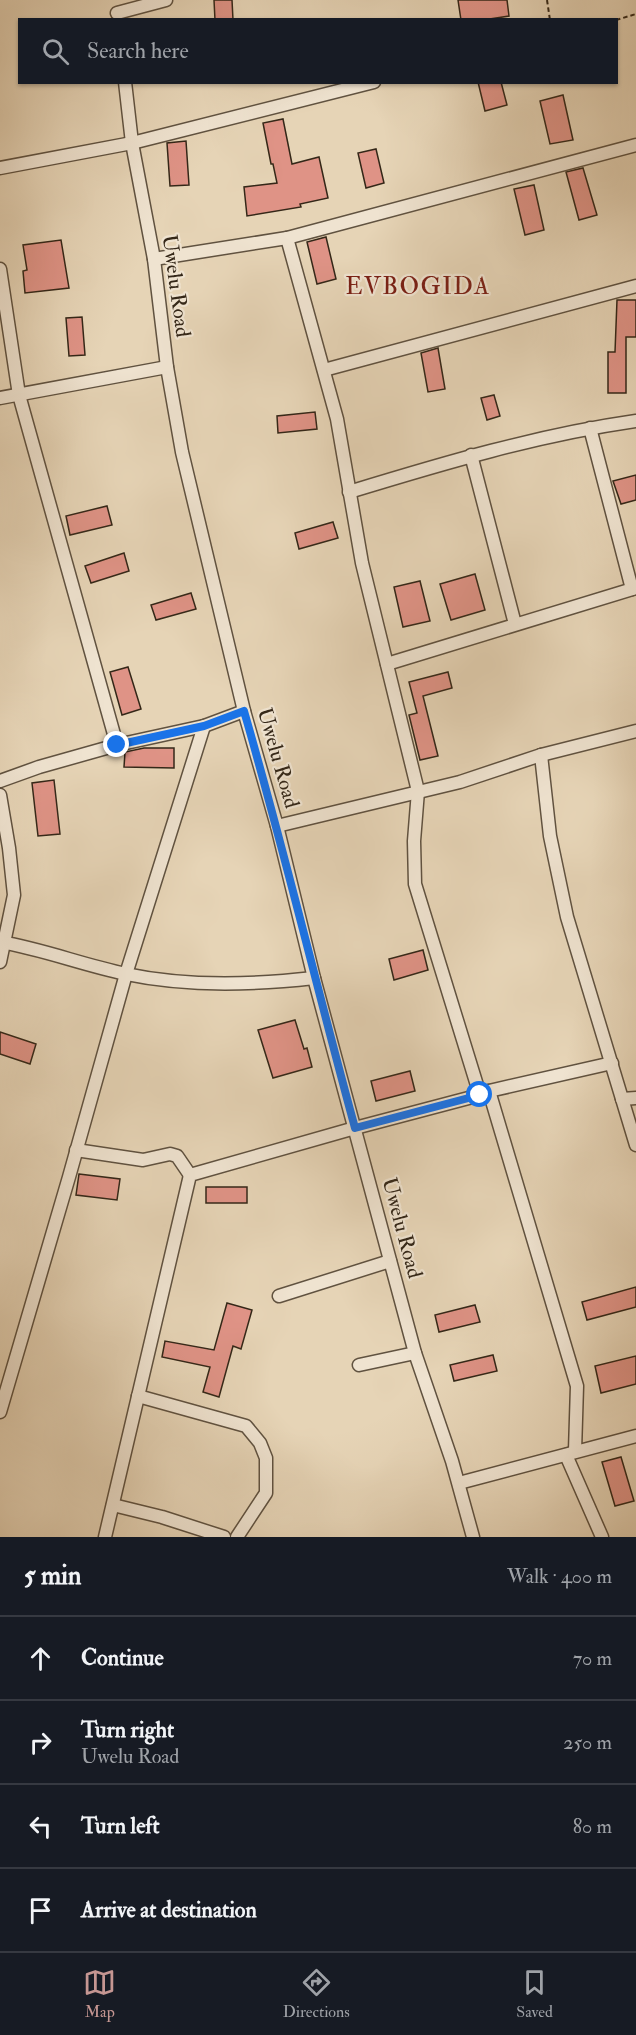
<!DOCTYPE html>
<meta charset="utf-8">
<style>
body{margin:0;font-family:"IM FELL Double Pica",serif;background:#242831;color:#f1f3f6}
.stop{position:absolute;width:18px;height:18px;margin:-14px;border:4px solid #1a73e8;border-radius:50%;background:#fff}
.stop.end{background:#1a73e8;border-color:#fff;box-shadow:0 2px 6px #0008}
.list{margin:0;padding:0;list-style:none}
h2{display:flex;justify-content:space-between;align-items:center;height:78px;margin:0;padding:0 24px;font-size:26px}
h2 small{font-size:20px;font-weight:400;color:#9ea1a6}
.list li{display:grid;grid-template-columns:39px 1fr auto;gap:18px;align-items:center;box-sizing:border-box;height:84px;padding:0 24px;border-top:2px solid #363941}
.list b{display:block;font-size:22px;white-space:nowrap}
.list p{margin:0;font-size:20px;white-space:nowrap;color:#9ea1a6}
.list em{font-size:20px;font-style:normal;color:#9ea1a6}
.icon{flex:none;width:33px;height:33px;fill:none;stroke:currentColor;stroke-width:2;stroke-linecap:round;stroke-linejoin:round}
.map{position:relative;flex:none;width:636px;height:1537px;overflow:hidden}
.search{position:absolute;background:#171b24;box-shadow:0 2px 4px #0004;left:18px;right:18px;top:18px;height:66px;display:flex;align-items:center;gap:15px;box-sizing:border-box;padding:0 21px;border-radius:0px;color:#9ea1a6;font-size:22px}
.sheet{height:414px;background:#171b24}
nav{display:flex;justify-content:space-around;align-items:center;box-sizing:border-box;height:84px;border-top:2px solid #363941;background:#171b24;font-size:16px;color:#9ea1a6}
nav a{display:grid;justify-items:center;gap:3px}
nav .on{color:#c59692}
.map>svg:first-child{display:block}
.building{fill:#df9386;stroke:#342718;stroke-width:1.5}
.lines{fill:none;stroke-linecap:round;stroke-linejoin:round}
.minor-casing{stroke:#605240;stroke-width:15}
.path{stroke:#342718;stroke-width:2;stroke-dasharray:4.5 3;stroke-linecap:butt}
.minor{stroke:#efe3d0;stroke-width:12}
.route{stroke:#1a73e8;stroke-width:8}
.labels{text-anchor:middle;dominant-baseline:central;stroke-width:4.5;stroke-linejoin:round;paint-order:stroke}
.street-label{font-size:21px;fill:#342718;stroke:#efe3d0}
.quarter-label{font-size:24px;letter-spacing:1.5px;fill:#7a1f14;stroke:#efe3d0}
</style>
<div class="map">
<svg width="636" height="1537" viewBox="0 0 636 1537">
<rect width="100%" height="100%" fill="#e6d4b6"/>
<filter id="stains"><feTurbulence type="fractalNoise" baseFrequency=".00333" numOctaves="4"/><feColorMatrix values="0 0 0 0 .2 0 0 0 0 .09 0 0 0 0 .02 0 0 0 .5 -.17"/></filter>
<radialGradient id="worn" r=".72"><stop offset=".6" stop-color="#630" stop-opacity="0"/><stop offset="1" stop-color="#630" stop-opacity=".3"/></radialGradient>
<!-- building -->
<g class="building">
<polygon points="214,0 232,0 233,20 215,20"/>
<polygon points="458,0 507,0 509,16 483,20 461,20"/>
<polygon points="478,82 501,82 507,105 485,111"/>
<polygon points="563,95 573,140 550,144 540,101"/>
<polygon points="283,119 292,164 319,157 328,198 300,204 301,207 247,216 244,187 277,183 273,164 271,164 263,123"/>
<polygon points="186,141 189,185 170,186 167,143"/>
<polygon points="376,149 384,183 366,188 358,153"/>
<polygon points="583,168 597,215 579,220 566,172"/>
<polygon points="534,185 544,230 525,235 514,189"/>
<polygon points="326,237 336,279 317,284 307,242"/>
<polygon points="61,240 69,288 25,293 23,271 27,270 23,245"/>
<polygon points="617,300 636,300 636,337 626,337 626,393 608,393 608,352 615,352"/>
<polygon points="82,317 85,355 69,356 66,318"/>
<polygon points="438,348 445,389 428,392 421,353"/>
<polygon points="494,395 500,416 487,420 481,398"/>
<polygon points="315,412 317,429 278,433 277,416"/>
<polygon points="636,475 636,500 621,504 613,481"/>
<polygon points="107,506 112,525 70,535 66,516"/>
<polygon points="333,522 338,538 299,549 295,533"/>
<polygon points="124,553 129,571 91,583 85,566"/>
<polygon points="475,574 485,610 451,620 440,584"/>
<polygon points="420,581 430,621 403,627 394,587"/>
<polygon points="191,593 196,609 156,620 151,605"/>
<polygon points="128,667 141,709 122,715 110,672"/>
<polygon points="448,672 452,688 423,696 438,756 420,760 409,715 417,713 409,682"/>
<polygon points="144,748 174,748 174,768 124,767 125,752"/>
<polygon points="54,780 60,834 38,836 32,783"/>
<polygon points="423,950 428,970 394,980 389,959"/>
<polygon points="295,1020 304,1049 307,1048 312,1067 273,1078 258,1030"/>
<polygon points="0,1032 36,1044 30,1064 0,1054"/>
<polygon points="410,1071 415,1091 376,1101 371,1081"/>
<polygon points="79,1174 120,1179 117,1200 76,1195"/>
<rect x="206" y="1187" width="41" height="16"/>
<polygon points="636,1287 636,1307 587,1320 582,1302"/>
<polygon points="227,1303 252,1310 241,1349 233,1346 219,1397 203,1392 210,1367 162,1357 165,1341 214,1350"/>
<polygon points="475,1305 480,1322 439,1332 435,1315"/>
<polygon points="493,1355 497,1371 454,1381 450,1365"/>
<polygon points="636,1356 636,1384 601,1393 595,1366"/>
<polygon points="621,1457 634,1501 615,1506 602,1462"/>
</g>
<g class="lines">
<defs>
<g id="minor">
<polyline points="117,13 166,0"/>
<polyline points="125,82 132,143 154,259 167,367 182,452 244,711 277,826 314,978 415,1353 452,1461 473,1537"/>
<polyline points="0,168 132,143 374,82"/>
<polyline points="287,238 337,419 362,563 418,791 414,841 415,884 480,1095"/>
<polyline points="154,259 287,238 636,145"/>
<polyline points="0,269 19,395 117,745"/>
<polyline points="324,370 636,286"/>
<polyline points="0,398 167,367"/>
<polyline points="590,428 632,589"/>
<polyline points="471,455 515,624"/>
<path d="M349,492c95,-29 189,-57 287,-71"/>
<polyline points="387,664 636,588"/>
<polyline points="541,755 550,836 567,917 636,1145"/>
<polyline points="0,781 39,767 117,745 204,726 244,711"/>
<polyline points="0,795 9,848 14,895 0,962"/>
<polyline points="277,826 460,782 541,755 636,731"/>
<path d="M0,942c42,7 83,23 126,32 61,13 126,11 188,4"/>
<polyline points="489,1091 577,1386 575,1451"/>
<polyline points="622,1099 636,1098"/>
<polyline points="76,1150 143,1160 170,1154 177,1156 190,1175"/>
<polyline points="279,1296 390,1261"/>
<polyline points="359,1365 415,1353"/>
<polyline points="138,1396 246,1426 260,1443 266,1458 266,1493 237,1537"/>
<polyline points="0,1412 69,1177 126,974 204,726"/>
<polyline points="566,1455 602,1537"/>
<polyline points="459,1483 636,1436"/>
<polyline points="113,1505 162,1517 224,1537"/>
<polyline points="105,1537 190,1175 355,1128 480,1095 489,1091 612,1063"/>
</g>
</defs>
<!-- minor casing -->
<use href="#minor" class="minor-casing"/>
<!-- path -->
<g class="path">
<polyline points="547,0 550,20"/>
<polyline points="616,20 636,14"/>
</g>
<!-- minor -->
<use href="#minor" class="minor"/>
</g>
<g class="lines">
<!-- route -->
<path class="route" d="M117,745l87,-19 40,-15c40,138 73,278 111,417l125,-33"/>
</g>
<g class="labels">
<!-- street labels -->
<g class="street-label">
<text transform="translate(176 286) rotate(82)">Uwelu Road</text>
<text transform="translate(278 758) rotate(74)">Uwelu Road</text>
<text transform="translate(402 1228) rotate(75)">Uwelu Road</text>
</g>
<!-- quarter labels -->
<g class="quarter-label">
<text x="418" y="286">EVBOGIDA</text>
</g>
</g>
<rect width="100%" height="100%" filter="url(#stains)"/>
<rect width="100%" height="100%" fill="url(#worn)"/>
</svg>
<div class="stop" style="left:480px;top:1095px"></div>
<div class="stop end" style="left:117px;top:745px"></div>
<div class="search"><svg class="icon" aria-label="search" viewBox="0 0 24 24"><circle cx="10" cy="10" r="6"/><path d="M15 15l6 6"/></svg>Search here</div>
</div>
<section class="sheet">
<h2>5 min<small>Walk · 400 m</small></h2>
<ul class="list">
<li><svg class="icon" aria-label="ahead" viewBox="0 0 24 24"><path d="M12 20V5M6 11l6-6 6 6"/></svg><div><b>Continue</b></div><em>70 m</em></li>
<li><svg class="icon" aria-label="right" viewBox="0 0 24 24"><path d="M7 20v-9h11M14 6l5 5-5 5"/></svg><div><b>Turn right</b><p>Uwelu Road</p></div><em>250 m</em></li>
<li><svg class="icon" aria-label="left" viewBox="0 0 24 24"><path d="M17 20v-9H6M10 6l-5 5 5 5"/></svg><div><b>Turn left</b></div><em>80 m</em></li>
<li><svg class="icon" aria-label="arrive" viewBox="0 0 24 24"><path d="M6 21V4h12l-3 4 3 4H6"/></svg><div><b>Arrive at destination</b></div></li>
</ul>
</section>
<nav>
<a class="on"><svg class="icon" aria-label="map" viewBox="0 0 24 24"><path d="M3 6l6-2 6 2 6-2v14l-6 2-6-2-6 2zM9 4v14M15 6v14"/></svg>Map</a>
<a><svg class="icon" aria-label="directions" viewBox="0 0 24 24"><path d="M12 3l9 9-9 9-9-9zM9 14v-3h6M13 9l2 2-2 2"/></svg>Directions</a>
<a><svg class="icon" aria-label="saved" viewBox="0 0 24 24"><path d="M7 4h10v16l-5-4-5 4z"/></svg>Saved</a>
</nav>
